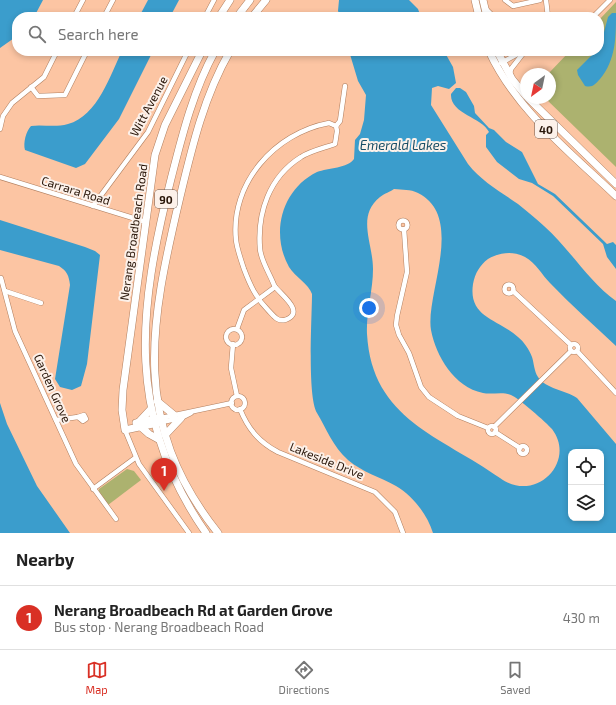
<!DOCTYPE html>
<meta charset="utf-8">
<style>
body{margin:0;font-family:"Exo 2",sans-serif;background:#f2f2f2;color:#222}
.controls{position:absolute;right:12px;bottom:12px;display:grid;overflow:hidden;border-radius:8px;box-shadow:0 2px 6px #0003}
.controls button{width:36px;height:36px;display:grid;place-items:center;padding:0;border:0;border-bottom:1px solid #e0e0e0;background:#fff;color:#222;font:20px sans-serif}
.compass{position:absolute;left:520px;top:68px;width:36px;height:36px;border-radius:50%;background:#fff;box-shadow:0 2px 6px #0003;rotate:213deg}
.you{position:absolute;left:369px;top:308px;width:14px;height:14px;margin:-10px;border:3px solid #fff;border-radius:50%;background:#1a73e8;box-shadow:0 0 0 6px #1a73e833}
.badge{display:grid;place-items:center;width:26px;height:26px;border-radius:50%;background:#d93025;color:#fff;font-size:13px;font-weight:700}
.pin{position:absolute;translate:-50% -33px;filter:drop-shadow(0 1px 2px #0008)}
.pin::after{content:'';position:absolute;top:21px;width:14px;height:12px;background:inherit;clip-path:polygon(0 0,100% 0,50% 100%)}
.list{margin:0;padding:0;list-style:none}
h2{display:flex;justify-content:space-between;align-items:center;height:52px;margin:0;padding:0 16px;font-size:17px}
h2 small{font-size:13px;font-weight:400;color:#767676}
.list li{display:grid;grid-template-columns:26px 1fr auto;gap:12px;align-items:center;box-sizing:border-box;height:64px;padding:0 16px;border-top:1px solid #e0e0e0}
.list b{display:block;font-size:15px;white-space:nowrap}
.list p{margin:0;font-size:13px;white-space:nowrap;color:#767676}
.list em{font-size:13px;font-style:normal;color:#767676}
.icon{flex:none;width:22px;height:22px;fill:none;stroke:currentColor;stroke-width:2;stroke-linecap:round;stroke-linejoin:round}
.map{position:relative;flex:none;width:616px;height:533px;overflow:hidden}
.search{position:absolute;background:#fff;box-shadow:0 2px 6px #0003;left:12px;right:12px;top:12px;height:44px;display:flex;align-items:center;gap:10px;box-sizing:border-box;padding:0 14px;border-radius:16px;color:#767676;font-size:15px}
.sheet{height:116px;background:#fff}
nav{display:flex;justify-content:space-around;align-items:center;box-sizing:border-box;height:56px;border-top:1px solid #e0e0e0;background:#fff;font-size:11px;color:#767676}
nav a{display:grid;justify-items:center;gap:2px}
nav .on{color:#d93025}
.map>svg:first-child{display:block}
.green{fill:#acb26f}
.water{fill:#3b9dcc;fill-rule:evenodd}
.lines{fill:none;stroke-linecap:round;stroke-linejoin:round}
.street-casing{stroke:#b17f5f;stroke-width:5.5}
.secondary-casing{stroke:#b17f5f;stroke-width:8}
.primary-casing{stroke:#b17f5f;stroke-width:8}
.street{stroke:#fff;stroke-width:4.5}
.secondary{stroke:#fff;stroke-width:7}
.primary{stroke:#fff;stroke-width:7}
.labels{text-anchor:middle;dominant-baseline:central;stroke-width:4;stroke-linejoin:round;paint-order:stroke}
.shield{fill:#fcf1ea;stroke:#68574c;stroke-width:1}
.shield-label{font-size:11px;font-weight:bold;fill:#281508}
.street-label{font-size:12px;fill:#281508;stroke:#fcf1ea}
.water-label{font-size:13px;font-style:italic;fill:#194d66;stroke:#fcf1ea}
</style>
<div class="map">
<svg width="616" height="533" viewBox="0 0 616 533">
<rect width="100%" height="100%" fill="#fcc5a3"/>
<!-- green -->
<g class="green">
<polygon points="616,2 616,167 545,98 550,98 550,74 548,74 570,51 599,51 599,20"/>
<polygon points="127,469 134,471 141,480 108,505 99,493 99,489"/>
</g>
<!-- water -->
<g class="water">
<polygon points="0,0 43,0 34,17 17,17 17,36 0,48"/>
<polygon points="148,0 179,0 170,17 139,17"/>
<polygon points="339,0 409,0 418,9 421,17 341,17 338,11"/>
<path d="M612,13h4c0,24 0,47 -16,66 -5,5 -7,9 -15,7l-7,-11 -1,-5 19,-19h3l9,-34z"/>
<path d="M122,51h31l-34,68 -34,45 -9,4 -51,-18c-2,-7 1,-19 6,-24 12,-2 23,2 37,-2 30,-8 42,-49 54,-73z"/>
<path d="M349,51h95l9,16 3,16 -7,6 -11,-3 -6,2 -1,17 37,59c13,17 33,28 50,40 9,7 18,15 26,22 26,23 44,55 72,75v45c-22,-21 -45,-41 -66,-63 -8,-8 -14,-20 -25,-26 -11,-6 -25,-5 -37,2 -8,6 -13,14 -15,25 -5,34 25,35 45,53 6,5 11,12 14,20 2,6 2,14 6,20 8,12 27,13 39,21l39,46v89h-183c-6,-19 -20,-37 -37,-47 -16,-9 -34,-14 -48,-26 -15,-13 -22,-32 -31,-47 -10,-17 -5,-96 -5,-119 -3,-10 -17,-17 -23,-27 -19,-34 -7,-78 28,-95 11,-4 31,-4 37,-13l1,-19 5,-6 4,-14 2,-25 -8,-14zM394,189c9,1 16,0 24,4 48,24 7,102 13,137 5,26 23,57 52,63 9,2 19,-2 28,2 6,2 36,28 41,34 25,33 -17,75 -52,49 -59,-42 -128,-58 -133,-144 -1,-22 6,-43 6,-65 0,-26 -17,-53 7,-72 5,-4 10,-5 14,-8zM571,452h30v66h-30z"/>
<path d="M456,88h4l6,4 8,14 1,7 14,15 5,2 12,12 16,10 16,32 17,10 52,50 6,-2 3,3v24l-9,-12 -4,-13 -50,-48 -21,-13 -13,-4 -22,-17 -11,-15v-12l3,-3c-7,-15 -39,-18 -38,-38z"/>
<path d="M0,220l85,27 10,4 5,4 -13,109 -6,22 -9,4 -12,-3 -5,-8 15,-94c-1,-9 -3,-14 -11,-19l-59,-16z"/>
<polygon points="0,403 7,424 37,486 70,533 0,533"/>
</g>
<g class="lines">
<defs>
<g id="street">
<polyline points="505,0 513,6 540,0"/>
<polyline points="546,0 548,17"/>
<polyline points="485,8 491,14 492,17"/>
<polyline points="74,17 83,0"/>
<polyline points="104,17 113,0"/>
<polyline points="205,17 214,0"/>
<polyline points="593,17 610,0"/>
<polyline points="510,51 519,53"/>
<polyline points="501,63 523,51"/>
<polyline points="510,75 511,69 525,51"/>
<polyline points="31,87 38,96 65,95 87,51"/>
<path d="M329,123l7,3 1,5 -2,13c-11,4 -25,7 -34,13 -32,20 -44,56 -41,92 1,12 10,25 14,36 3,7 34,27 11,35 -8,2 -12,-5 -17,-10 -12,-12 -18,-25 -24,-41 -3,-9 -7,-20 -8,-29 -6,-57 39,-107 93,-117z"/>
<polyline points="336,126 340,121 345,86"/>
<polyline points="0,129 3,116 12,103 44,77 57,51"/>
<polyline points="0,177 146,222"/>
<polyline points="93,206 148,132 188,51"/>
<circle cx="403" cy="225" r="4.5"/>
<polyline points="404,229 407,272 397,316 396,325 399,335 409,353 421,387 429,397 458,416 488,428"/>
<polyline points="1,278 15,331 76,464 116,519"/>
<circle cx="509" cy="289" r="4.5"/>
<polyline points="5,291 41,303"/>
<polyline points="513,291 571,345"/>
<polyline points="237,329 244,310 275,287"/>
<circle cx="234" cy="337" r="8"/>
<circle cx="574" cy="348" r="4"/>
<polyline points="233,344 231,368 237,396"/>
<polyline points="577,351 616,393"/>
<circle cx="238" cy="403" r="7"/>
<path d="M240,409c8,20 19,33 38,43l97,40 20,20 8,21"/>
<polyline points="161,418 232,403"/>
<polyline points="56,420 78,417 84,415 86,419 83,421 78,417"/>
<polyline points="162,422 181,418 191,413"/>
<circle cx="492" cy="430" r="4"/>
<polyline points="494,427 571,351"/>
<polyline points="125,430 139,464 189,533"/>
<polyline points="495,432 520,448"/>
<circle cx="523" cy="450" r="4"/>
<polyline points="93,489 135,458"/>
</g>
<g id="secondary">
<polyline points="219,17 230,0"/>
<polyline points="162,422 125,430 122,410 123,390 155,155 165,125 202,51"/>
<polyline points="136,423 159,418"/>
</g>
<g id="primary">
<polyline points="475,0 479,17"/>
<polyline points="483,0 487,17"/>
<polyline points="237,17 250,0"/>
<polyline points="252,17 266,0"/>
<path d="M489,51c27,59 82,102 127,145"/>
<polyline points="497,51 512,79 526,96"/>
<polyline points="528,98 616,184"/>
<polyline points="157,401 174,415"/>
<polyline points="138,423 151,409"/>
<polyline points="141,427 149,434 158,439"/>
<polyline points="165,435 181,418"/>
<path d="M206,533c-81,-116 -68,-223 -35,-354 11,-43 22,-88 44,-128"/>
<path d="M218,533c-88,-111 -68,-209 -38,-336 12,-50 24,-101 50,-146"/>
</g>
</defs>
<!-- street casing -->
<use href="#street" class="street-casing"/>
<!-- secondary casing -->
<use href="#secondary" class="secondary-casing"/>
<!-- primary casing -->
<use href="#primary" class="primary-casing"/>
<!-- street -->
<use href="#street" class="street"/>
<!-- secondary -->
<use href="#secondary" class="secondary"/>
<!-- primary -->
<use href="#primary" class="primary"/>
</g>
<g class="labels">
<!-- shield labels -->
<g class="shield">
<rect x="535" y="120" width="22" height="18" rx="3"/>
<rect x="155" y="190" width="22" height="18" rx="3"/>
</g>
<g class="shield-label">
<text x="546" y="129">40</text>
<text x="166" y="199">90</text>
</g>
<!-- street labels -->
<g class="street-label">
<text transform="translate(148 106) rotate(-62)">Witt Avenue</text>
<text transform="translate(76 190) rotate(17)">Carrara Road</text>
<text transform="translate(133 232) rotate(-82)">Nerang Broadbeach Road</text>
<text transform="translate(53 388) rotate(66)">Garden Grove</text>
<text transform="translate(327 460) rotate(22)">Lakeside Drive</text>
</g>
<!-- water labels -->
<g class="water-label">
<text x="403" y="145">Emerald Lakes</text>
</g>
</g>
</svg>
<div class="controls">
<button><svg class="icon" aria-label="locate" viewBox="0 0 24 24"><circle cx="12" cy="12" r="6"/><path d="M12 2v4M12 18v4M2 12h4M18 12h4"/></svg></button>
<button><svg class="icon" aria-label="layers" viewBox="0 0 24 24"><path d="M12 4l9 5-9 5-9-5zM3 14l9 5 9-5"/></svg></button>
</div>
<svg class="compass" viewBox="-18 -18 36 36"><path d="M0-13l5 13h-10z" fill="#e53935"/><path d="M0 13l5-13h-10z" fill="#767676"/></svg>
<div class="you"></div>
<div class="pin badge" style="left:164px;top:491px">1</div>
<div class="search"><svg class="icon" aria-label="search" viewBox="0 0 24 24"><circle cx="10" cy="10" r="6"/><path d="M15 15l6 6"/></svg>Search here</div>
</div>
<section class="sheet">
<h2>Nearby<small></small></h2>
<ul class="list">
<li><span class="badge">1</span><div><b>Nerang Broadbeach Rd at Garden Grove</b><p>Bus stop · Nerang Broadbeach Road</p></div><em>430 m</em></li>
</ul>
</section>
<nav>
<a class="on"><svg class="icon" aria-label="map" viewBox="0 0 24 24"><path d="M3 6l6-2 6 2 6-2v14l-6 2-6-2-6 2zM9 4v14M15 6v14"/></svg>Map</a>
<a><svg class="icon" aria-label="directions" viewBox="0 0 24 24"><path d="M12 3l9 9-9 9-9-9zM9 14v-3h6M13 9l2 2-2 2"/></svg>Directions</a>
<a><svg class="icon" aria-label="saved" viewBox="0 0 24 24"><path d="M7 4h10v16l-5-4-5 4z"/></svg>Saved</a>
</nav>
